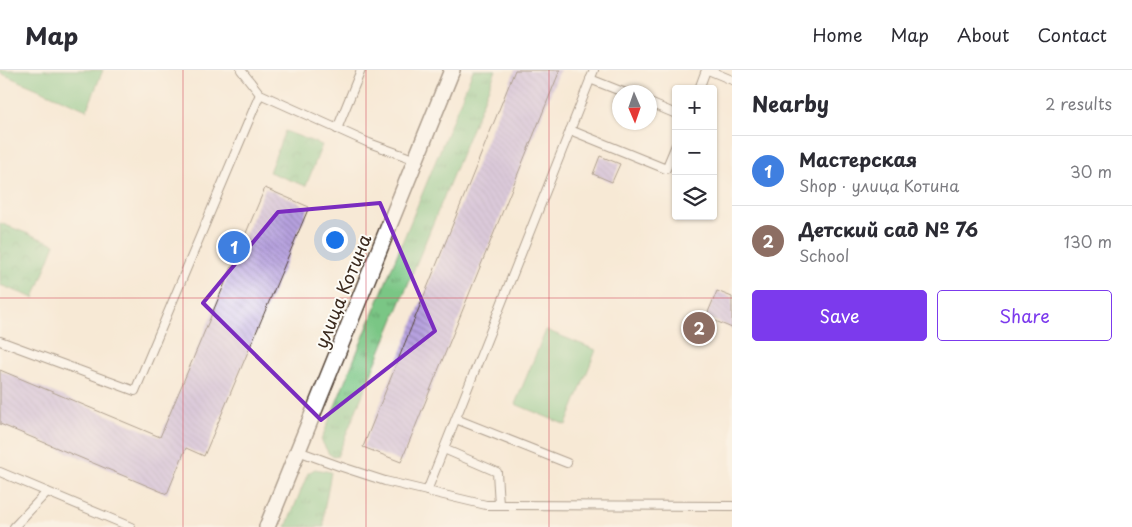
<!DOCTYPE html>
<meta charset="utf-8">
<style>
body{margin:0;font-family:"Playpen Sans",sans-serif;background:#f7f7f7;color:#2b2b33}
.controls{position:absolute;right:15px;top:15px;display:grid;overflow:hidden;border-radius:5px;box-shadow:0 1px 4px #0004}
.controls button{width:45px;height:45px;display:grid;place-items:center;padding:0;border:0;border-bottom:1px solid #e1e1e2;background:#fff;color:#2b2b33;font:25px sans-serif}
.compass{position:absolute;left:612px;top:15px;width:45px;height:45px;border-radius:50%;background:#fff;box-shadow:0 1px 4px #0004;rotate:178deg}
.you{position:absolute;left:334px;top:169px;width:18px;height:18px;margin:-12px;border:4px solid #fff;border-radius:50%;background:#1a73e8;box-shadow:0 0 0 8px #1a73e833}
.badge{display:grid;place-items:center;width:32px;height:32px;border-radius:50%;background:#7c3aed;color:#fff;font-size:16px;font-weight:700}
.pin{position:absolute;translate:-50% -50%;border:2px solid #fff;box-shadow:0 1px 5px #0006}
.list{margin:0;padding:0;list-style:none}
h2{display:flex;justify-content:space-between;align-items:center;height:65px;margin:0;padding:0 20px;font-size:21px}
h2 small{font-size:16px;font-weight:400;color:#7c7c81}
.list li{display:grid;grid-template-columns:32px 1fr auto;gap:15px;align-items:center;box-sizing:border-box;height:70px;padding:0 20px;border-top:1px solid #e1e1e2}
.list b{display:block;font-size:19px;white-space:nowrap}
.list p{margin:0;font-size:16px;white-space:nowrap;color:#7c7c81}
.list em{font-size:16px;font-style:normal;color:#7c7c81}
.actions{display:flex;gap:10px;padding:15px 20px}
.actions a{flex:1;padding:11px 0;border:1px solid #7c3aed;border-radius:5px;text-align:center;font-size:18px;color:#7c3aed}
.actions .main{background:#7c3aed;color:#fff}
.icon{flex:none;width:28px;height:28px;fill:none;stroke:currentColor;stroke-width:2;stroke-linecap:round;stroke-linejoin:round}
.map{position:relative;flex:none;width:732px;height:457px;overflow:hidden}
header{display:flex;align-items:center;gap:30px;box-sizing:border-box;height:70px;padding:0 25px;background:#fff;border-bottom:1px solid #e1e1e2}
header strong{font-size:24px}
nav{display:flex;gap:28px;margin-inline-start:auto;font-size:18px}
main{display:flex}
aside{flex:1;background:#fff}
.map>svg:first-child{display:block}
.grass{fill:url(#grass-tufts);stroke:#5a7852}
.park{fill:url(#park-crowns);stroke:#5a7852}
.garden{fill:#7ac685;stroke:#5a7852}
.building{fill:url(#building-back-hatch)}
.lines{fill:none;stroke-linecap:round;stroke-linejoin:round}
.lane-casing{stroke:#57473a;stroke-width:10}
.street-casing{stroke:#57473a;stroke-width:18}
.lane{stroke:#fff;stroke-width:8}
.street{stroke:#fff;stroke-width:15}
.marked{fill:none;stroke:#7b2cbf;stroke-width:4;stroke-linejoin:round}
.grid{fill:none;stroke:#d1495b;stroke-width:1;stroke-opacity:0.55}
.labels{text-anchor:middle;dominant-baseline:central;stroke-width:4;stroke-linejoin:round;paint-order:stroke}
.street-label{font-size:18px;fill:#3b2a1e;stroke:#fdfcf7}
</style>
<header>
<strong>Map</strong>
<nav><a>Home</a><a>Map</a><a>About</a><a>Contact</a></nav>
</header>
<main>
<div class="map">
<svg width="732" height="457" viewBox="0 0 732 457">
<defs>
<pattern id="grass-tufts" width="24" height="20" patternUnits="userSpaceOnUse" patternTransform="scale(1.25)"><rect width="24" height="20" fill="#7ac685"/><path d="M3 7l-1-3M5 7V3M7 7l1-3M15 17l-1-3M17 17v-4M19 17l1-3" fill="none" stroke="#65a16c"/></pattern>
<pattern id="park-crowns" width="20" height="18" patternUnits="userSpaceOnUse" patternTransform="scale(1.25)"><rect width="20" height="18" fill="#7ac685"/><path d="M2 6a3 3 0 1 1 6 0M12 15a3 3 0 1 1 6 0" fill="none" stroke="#65a16c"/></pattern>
<pattern id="building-back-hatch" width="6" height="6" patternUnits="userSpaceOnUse" patternTransform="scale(1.25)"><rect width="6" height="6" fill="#b7a2e0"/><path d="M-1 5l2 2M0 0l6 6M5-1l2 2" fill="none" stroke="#9684b5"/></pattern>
</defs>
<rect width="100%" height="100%" fill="#fdfcf7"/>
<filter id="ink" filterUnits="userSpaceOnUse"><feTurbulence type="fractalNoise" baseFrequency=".02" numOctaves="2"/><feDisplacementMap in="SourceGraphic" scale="10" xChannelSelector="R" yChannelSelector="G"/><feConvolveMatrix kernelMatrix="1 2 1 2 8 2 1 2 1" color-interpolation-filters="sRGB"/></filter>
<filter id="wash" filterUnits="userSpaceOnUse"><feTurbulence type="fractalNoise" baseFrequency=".0096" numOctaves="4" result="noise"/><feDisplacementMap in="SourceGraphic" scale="20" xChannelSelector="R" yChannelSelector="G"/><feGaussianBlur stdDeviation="1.12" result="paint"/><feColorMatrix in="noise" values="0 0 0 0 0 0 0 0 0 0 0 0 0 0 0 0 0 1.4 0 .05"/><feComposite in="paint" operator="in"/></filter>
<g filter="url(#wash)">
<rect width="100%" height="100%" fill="#f7e9d6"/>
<!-- grass -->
<g class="grass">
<polygon points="473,0 496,0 337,387 329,384 321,370"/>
<polygon points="315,399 331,402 324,441 324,457 286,457 308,403"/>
</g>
<!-- park -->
<g class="park">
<polygon points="285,61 322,75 306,116 269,102"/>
<polygon points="0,153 55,174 34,228 0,215"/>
</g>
<!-- garden -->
<g class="garden">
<polygon points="0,0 103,0 87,40 0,3"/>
<polygon points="546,260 596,280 566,355 515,334"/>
</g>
<g id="blocks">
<!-- building -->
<g class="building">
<polygon points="515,0 560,0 401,392 363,377"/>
<polygon points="600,86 620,94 612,112 593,104"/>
<polygon points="265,118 309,137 204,386 186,378 167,424 0,354 0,300 160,367"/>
<polygon points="717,221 732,227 732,258 706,247"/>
</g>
</g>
</g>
<g filter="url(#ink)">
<use href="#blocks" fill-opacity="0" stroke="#57473a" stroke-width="1"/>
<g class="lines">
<defs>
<g id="lane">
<polyline points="241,0 260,24 369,73 416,90"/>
<polyline points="708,0 732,10"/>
<polyline points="590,9 623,22"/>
<polyline points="699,19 706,0"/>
<polyline points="650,33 676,44"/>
<polyline points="337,59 361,0"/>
<polyline points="570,60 666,99 676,75"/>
<polyline points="0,271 135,321 260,24"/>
<polyline points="456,349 567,393"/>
<polyline points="444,379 497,402 499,435"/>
<polyline points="298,381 339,396 385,411 486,435 732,436"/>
<polyline points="0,402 131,457"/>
<polyline points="427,421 594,0"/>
<polyline points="14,457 47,422"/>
</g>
<polyline id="street" points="267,457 452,0"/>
</defs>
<!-- lane casing -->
<use href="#lane" class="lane-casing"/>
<!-- street casing -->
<use href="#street" class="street-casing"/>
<!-- lane -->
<use href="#lane" class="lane"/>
<!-- street -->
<use href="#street" class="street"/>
</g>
</g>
<!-- marked area -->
<path d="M0 0H732V457H0ZM380,133l55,128 -114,89 -118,-117 75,-91z" fill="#f7e9d6" fill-opacity=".55" fill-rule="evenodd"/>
<path class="marked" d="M380,133l55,128 -114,89 -118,-117 75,-91z"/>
<!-- grid -->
<path class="grid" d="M183,0v457M366,0v457M549,0v457M0,228h732"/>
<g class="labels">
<!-- street labels -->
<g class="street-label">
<text transform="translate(342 221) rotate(-68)">улица Котина</text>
</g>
</g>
</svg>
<div class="controls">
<button>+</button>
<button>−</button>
<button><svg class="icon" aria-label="layers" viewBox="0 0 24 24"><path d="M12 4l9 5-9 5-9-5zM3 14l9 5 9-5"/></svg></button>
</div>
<svg class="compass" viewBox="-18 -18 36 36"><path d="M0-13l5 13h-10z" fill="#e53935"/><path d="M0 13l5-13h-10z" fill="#7c7c81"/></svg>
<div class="you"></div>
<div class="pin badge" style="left:234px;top:177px;background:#3f7fe0">1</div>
<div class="pin badge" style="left:699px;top:258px;background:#8d6e63">2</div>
</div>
<aside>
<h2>Nearby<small>2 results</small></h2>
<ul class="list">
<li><span class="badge" style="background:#3f7fe0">1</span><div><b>Мастерская</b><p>Shop · улица Котина</p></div><em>30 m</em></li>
<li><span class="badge" style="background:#8d6e63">2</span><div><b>Детский сад № 76</b><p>School</p></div><em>130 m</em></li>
</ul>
<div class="actions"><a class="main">Save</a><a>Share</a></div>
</aside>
</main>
